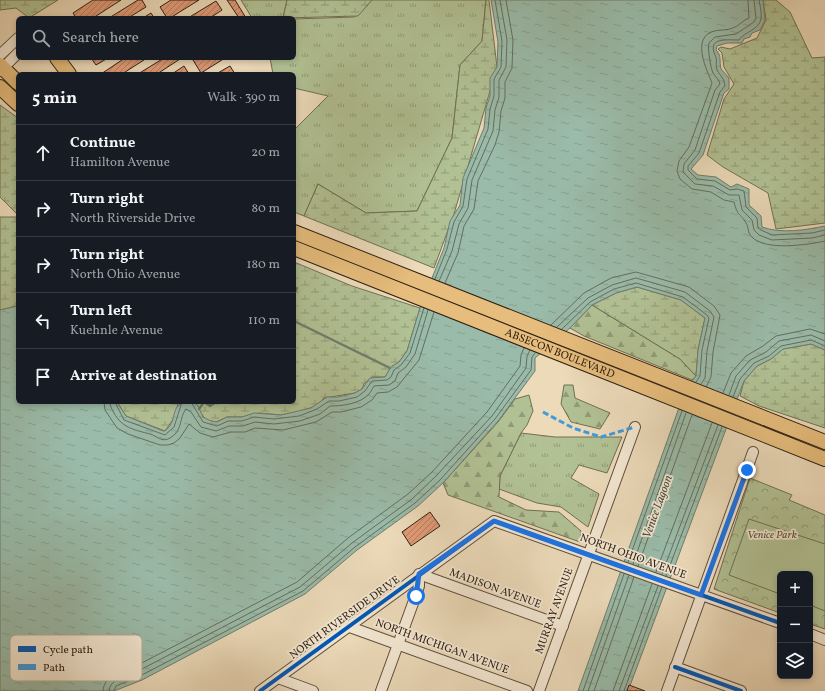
<!DOCTYPE html>
<meta charset="utf-8">
<style>
body{margin:0;font-family:Vollkorn,serif;background:#20242c;color:#f1f3f6}
.controls{position:absolute;right:12px;bottom:12px;display:grid;overflow:hidden;border-radius:6px;box-shadow:0 2px 6px #0003}
.controls button{width:36px;height:36px;display:grid;place-items:center;padding:0;border:0;border-bottom:1px solid #363941;background:#171b24;color:#f1f3f6;font:20px sans-serif}
.stop{position:absolute;width:12px;height:12px;margin:-9px;border:3px solid #1a73e8;border-radius:50%;background:#fff}
.stop.end{background:#1a73e8;border-color:#fff;box-shadow:0 1px 4px #0008}
.list{margin:0;padding:0;list-style:none}
h2{display:flex;justify-content:space-between;align-items:center;height:52px;margin:0;padding:0 16px;font-size:17px}
h2 small{font-size:13px;font-weight:400;color:#9ea1a6}
.list li{display:grid;grid-template-columns:26px 1fr auto;gap:12px;align-items:center;box-sizing:border-box;height:56px;padding:0 16px;border-top:1px solid #363941}
.list b{display:block;font-size:15px;white-space:nowrap}
.list p{margin:0;font-size:13px;white-space:nowrap;color:#9ea1a6}
.list em{font-size:13px;font-style:normal;color:#9ea1a6}
.icon{flex:none;width:22px;height:22px;fill:none;stroke:currentColor;stroke-width:2;stroke-linecap:round;stroke-linejoin:round}
.map{position:relative;flex:none;width:825px;height:691px;overflow:hidden}
.search{position:absolute;background:#171b24;box-shadow:0 2px 6px #0003;left:16px;top:16px;width:280px;height:44px;display:flex;align-items:center;gap:10px;box-sizing:border-box;padding:0 14px;border-radius:6px;color:#9ea1a6;font-size:15px}
.panel{position:absolute;background:#171b24;box-shadow:0 2px 6px #0003;left:16px;top:72px;width:280px;height:332px;border-radius:6px}
.map>svg:first-child{display:block}
.grass{fill:url(#grass-tufts);stroke:#707054}
.forest{fill:url(#forest-firs);stroke:#707054}
.wetland{fill:url(#wetland-marsh);stroke:#707054}
.park{fill:url(#park-crowns);stroke:#707054}
.garden{fill:#b1c194;stroke:#707054}
.water{fill:url(#water-ripples);stroke:#6f7d6d}
.lines{fill:none;stroke-linecap:round;stroke-linejoin:round}
.shore{stroke:#646e5e;stroke-width:1}
.stream{stroke:#6f7d6d;stroke-width:2.5}
.building{fill:url(#building-hatch);stroke:#2e2014}
.minor-casing{stroke:#5e4e3d;stroke-width:12}
.highway-casing{stroke:#2e2014;stroke-width:16}
.minor{stroke:#f3e7d2;stroke-width:10}
.highway{stroke:#e6bd7c;stroke-width:14}
.quiet{stroke:#3d9bde;stroke-width:3;stroke-dasharray:6 3;stroke-linecap:butt}
.cycleway-casing{stroke:#f3e7d2;stroke-width:6}
.cycleway{stroke:#0057b8;stroke-width:4}
.route{stroke:#1a73e8;stroke-width:5}
.labels{text-anchor:middle;dominant-baseline:central;stroke-width:3.5;stroke-linejoin:round;paint-order:stroke}
.street-label{font-size:11px;fill:#2e2014;stroke:#f3e7d2}
.park-label{font-size:11px;font-style:italic;fill:#55503a;stroke:#f3e7d2}
.water-label{font-size:12px;font-style:italic;fill:#4e4e41;stroke:#f3e7d2}
.key{fill:#f3e7d2;stroke:#b8ab99;stroke-width:1}
.key-label{font-size:11px;fill:#2e2014}
</style>
<div class="map">
<svg width="825" height="691" viewBox="0 0 825 691">
<defs>
<pattern id="grass-tufts" width="24" height="20" patternUnits="userSpaceOnUse"><rect width="24" height="20" fill="#b1c194"/><path d="M3 7l-1-3M5 7V3M7 7l1-3M15 17l-1-3M17 17v-4M19 17l1-3" fill="none" stroke="#909c78"/></pattern>
<pattern id="forest-firs" width="22" height="20" patternUnits="userSpaceOnUse"><rect width="22" height="20" fill="#b1c194"/><path d="M5 1l3.5 6h-7zM16 11l3.5 6h-7z" fill="#909c78"/></pattern>
<pattern id="wetland-marsh" width="20" height="14" patternUnits="userSpaceOnUse"><rect width="20" height="14" fill="#b1c194"/><path d="M1 5h8M5 5V1M11 12h8M15 12V8" fill="none" stroke="#909c78"/></pattern>
<pattern id="park-crowns" width="20" height="18" patternUnits="userSpaceOnUse"><rect width="20" height="18" fill="#b1c194"/><path d="M2 6a3 3 0 1 1 6 0M12 15a3 3 0 1 1 6 0" fill="none" stroke="#909c78"/></pattern>
<pattern id="water-ripples" width="26" height="14" patternUnits="userSpaceOnUse"><rect width="26" height="14" fill="#9abba9"/><path d="M2 4q2-2 4 0t4 0M15 11q2-2 4 0t4 0" fill="none" stroke="#85a091"/></pattern>
<pattern id="building-hatch" width="6" height="6" patternUnits="userSpaceOnUse"><rect width="6" height="6" fill="#e19b77"/><path d="M-1 1l2-2M0 6l6-6M5 7l2-2" fill="none" stroke="#b77e60"/></pattern>
</defs>
<rect width="100%" height="100%" fill="#ecdab9"/>
<filter id="stains"><feTurbulence type="fractalNoise" baseFrequency=".005" numOctaves="4"/><feColorMatrix values="0 0 0 0 .2 0 0 0 0 .09 0 0 0 0 .02 0 0 0 .5 -.17"/></filter>
<radialGradient id="worn" r=".72"><stop offset=".6" stop-color="#630" stop-opacity="0"/><stop offset="1" stop-color="#630" stop-opacity=".3"/></radialGradient>
<!-- grass -->
<g class="grass">
<polygon points="241,0 287,0 283,18 252,18"/>
<polygon points="370,0 486,0 482,41 460,65 452,138 417,211 366,213 318,184 304,216 294,212 294,130 328,96 294,88 294,74 273,74 270,58 294,58 294,19 354,17"/>
<polygon points="521,433 555,437 622,437 607,473 579,465 571,478 599,494 588,527 561,507 537,503 499,489 500,476"/>
</g>
<!-- forest -->
<g class="forest">
<polygon points="592,305 680,359 696,376 692,380 584,336 570,328"/>
<polygon points="564,385 573,385 575,398 610,413 600,429 571,422 561,404"/>
<polygon points="529,395 533,411 527,425 521,433 500,476 499,497 526,510 559,512 581,531 580,542 448,495 443,483 498,422 515,399"/>
</g>
<!-- wetland -->
<g class="wetland">
<polygon points="0,0 58,0 29,18 16,8 0,10"/>
<polygon points="287,0 372,0 358,16 283,18"/>
<polygon points="486,0 489,0 497,67 454,214 434,268 304,216 318,184 366,213 417,211 452,138 460,65 482,41"/>
<polygon points="763,0 776,0 790,12 812,58 825,57 825,223 776,229 768,193 723,167 707,155 724,99 734,84 724,67 722,53 718,49 721,47 730,49 757,38 766,20"/>
<polygon points="0,105 18,118 18,215 0,197"/>
<polygon points="0,217 18,217 18,306 0,310"/>
<polygon points="294,262 352,286 420,308 407,351 399,362 391,367 385,377 372,377 364,384 362,389 355,393 324,398 316,406 298,412 281,415 259,413 242,417 227,417 216,422 206,420 193,402 294,402"/>
<polygon points="637,287 681,300 705,318 698,350 696,376 680,359 592,305 616,293"/>
<polygon points="811,344 825,350 825,428 759,406 740,396 744,381 757,366 771,359 783,349"/>
<polygon points="117,402 183,402 178,404 174,418 165,431 126,416"/>
</g>
<!-- park -->
<polygon class="park" points="750,478 792,495 789,500 825,515 825,629 810,624 810,574 780,574 780,613 714,589"/>
<!-- garden -->
<polygon class="garden" points="749,519 825,544 825,611 810,605 810,574 780,574 780,594 729,575"/>
<!-- water -->
<path class="water" d="M491,0h272l2,20 -5,10 -8,3 -2,4 -6,2 -2,4h-15l-10,3 -1,4c6,6 3,11 5,19l8,9v11l-5,4 -21,62 -12,14 7,6 18,2 15,10 6,-3 12,5v16l12,11 1,11c19,7 44,3 63,-1v124l-14,-6 -28,5 -12,10 -14,7 -13,15 -116,310h-50l108,-303 10,-12 2,-26 7,-32 -24,-18 -44,-13 -21,6 -24,12 -22,23 -35,30v13l-37,50 -55,62 -25,23 -61,44 -52,44 -163,86 -28,11h-114v-381l18,-4v96h99l9,14 37,15h2c16,-13 1,-29 28,-29l5,4 5,11 8,4 6,1 10,-5h15l12,-4 27,2 30,-7 16,-11h11l17,-4 7,-4 8,-11 15,-1 6,-10 8,-5 8,-11 13,-43 24,-60 6,-27 10,-16 3,-27 21,-50 2,-20 4,-12v-18l7,-11 1,-25z"/>
<g class="lines">
<!-- shore -->
<g class="shore">
<path d="M748,0l1,18c-6,2 -10,8 -16,10 -6,3 -15,1 -22,4 -19,9 -4,38 1,51l-23,64 -10,14 -2,10 3,8 12,10 19,3 13,8 10,2c4,16 6,10 12,21 3,4 1,10 6,14 13,14 55,8 73,4"/>
<path d="M754,0l2,18 -2,4 -18,12 -21,3 -6,6c-2,4 2,26 4,30 3,5 6,6 7,11l-5,6 -20,60 -11,14 -1,8 12,12 18,2 16,9h10l3,15 10,10 2,10 5,5 13,5 40,-2 13,-3"/>
<path d="M759,0c1,6 3,13 2,19 -2,11 -17,13 -22,21 -12,0 -32,-3 -24,15 3,5 0,10 2,15 4,7 7,8 8,16l-5,6 -21,61 -11,13v4l9,9 18,2 15,9 7,-1 7,2 2,16 11,11 1,10 3,2 11,5 40,-2 13,-3"/>
<polyline points="435,279 447,249 454,222 463,206 467,179 488,129 490,109 494,96 494,79 501,67 502,41 495,0"/>
<polyline points="439,281 452,251 459,224 468,208 472,180 493,131 495,110 499,97 499,80 506,67 507,40 500,0"/>
<polyline points="445,283 458,253 464,226 474,209 478,181 495,145 499,132 501,111 505,98 505,82 512,68 513,40 506,0"/>
<polyline points="551,325 584,293 611,278 636,272 689,287 714,306 720,315 713,352 711,377 706,387"/>
<polyline points="557,327 588,298 612,285 636,278 685,292 710,311 714,317 707,351 705,378 701,384"/>
<polyline points="562,329 590,302 614,289 636,283 683,297 707,315 709,318 702,350 700,376 696,382"/>
<polyline points="723,393 731,373 746,356 763,346 776,336 810,329 825,334"/>
<polyline points="729,395 736,376 750,360 766,352 779,341 811,335 825,341"/>
<polyline points="733,397 740,379 754,363 769,356 781,346 811,340 825,346"/>
<polyline points="104,402 105,410 117,428 128,434 160,445 168,445 174,443 180,438 189,424 200,433 213,437 231,432 245,432 255,428 283,430 316,422 332,412 341,412 361,407 372,400 377,393 388,392 397,387 419,360 434,312"/>
<path d="M110,402c0,5 2,7 4,11 8,15 21,17 36,21 7,2 12,9 20,4 13,-7 9,-21 16,-29l5,3 10,15 15,4 13,-5h14l12,-4 19,2 26,-3 20,-7 10,-8c12,0 30,-2 39,-12 2,-2 3,-5 5,-8l15,-1 6,-4 3,-8 8,-6 9,-13 13,-44"/>
<polyline points="115,402 124,420 165,435 174,427 182,402"/>
<polyline points="191,402 203,422 217,426 228,421 242,421 254,417 274,419 299,416 317,409 329,401 339,401 357,397 365,391 372,381 387,380 391,377 394,370 401,365 410,353 424,308"/>
<polyline points="628,562 682,411"/>
<polyline points="633,564 686,413"/>
<polyline points="638,566 692,415"/>
<polyline points="656,572 712,423"/>
<polyline points="662,574 718,425"/>
<polyline points="666,576 722,427"/>
<path d="M103,691c1,-17 20,-20 33,-25l161,-84 51,-44 60,-44 24,-22 55,-60 33,-46 1,-11 3,-7"/>
<path d="M109,691c1,-13 19,-16 29,-20l162,-84 52,-44 60,-44 24,-23 56,-60 34,-48 1,-12 3,-6"/>
<polyline points="114,691 116,686 140,676 303,591 355,547 415,503 440,480 495,419 531,370 532,357 535,353"/>
<polyline points="583,691 624,574"/>
<polyline points="588,691 629,575"/>
<polyline points="594,691 634,577"/>
<polyline points="613,691 652,584"/>
<polyline points="619,691 658,586"/>
<polyline points="624,691 662,587"/>
</g>
<!-- stream -->
<g class="stream">
<polyline points="294,294 297,288"/>
<polyline points="294,321 390,368"/>
<polyline points="199,409 204,402 210,406 216,402"/>
</g>
</g>
<!-- building -->
<g class="building">
<polygon points="93,0 121,0 93,18 76,18 73,13"/>
<polygon points="138,0 142,0 146,7 128,18 109,18"/>
<polygon points="171,0 199,0 170,18 167,18 160,7"/>
<polygon points="227,0 235,0 246,18 239,18"/>
<polygon points="216,1 222,10 210,18 188,18"/>
<polygon points="151,13 154,18 143,18"/>
<polygon points="91,58 108,58 96,65"/>
<polygon points="125,58 147,58 122,74 101,74"/>
<polygon points="164,58 180,59 157,74 138,74"/>
<polygon points="196,58 225,58 201,73 193,60"/>
<polygon points="184,66 189,74 172,74"/>
<polygon points="230,66 235,74 216,74"/>
<polygon points="430,512 440,526 411,546 402,532"/>
<polygon points="629,685 645,691 627,691"/>
</g>
<g class="lines">
<defs>
<g id="minor">
<polyline points="0,55 18,38"/>
<polyline points="0,71 18,53"/>
<polyline points="347,626 527,691"/>
<polyline points="810,634 825,640"/>
<polyline points="675,667 741,691"/>
<polyline points="278,678 313,691"/>
<polyline points="260,691 494,521 780,623"/>
<polyline points="381,691 416,595 419,586 419,574 563,626"/>
<polyline points="539,691 635,427"/>
<polyline points="667,691 753,452"/>
</g>
<g id="highway">
<polyline points="57,58 69,74"/>
<polyline points="0,65 18,83"/>
<polyline points="0,87 18,104"/>
<polyline points="294,232 825,442"/>
<path id="s1" d="M294,248l531,211"/>
</g>
</defs>
<!-- minor casing -->
<use href="#minor" class="minor-casing"/>
<!-- highway casing -->
<use href="#highway" class="highway-casing"/>
<!-- minor -->
<use href="#minor" class="minor"/>
<!-- highway -->
<use href="#highway" class="highway"/>
<!-- quiet -->
<polyline class="quiet" points="543,412 573,428 601,437 635,427"/>
<defs>
<g id="cycleway">
<polyline points="675,667 741,691"/>
<polyline points="260,691 494,521 780,623"/>
</g>
</defs>
<!-- cycleway casing -->
<use href="#cycleway" class="cycleway-casing"/>
<!-- cycleway -->
<use href="#cycleway" class="cycleway"/>
</g>
<g class="lines">
<!-- route -->
<polyline class="route" points="416,596 419,574 494,521 701,595 747,470"/>
</g>
<g class="labels">
<!-- street labels -->
<g class="street-label">
<text stroke="none"><textPath href="#s1" startOffset="286">ABSECON BOULEVARD</textPath></text>
<text transform="translate(633 557) rotate(20)">NORTH OHIO AVENUE</text>
<text transform="translate(495 589) rotate(20)">MADISON AVENUE</text>
<text transform="translate(555 611) rotate(-70)">MURRAY AVENUE</text>
<text transform="translate(345 618) rotate(-36)">NORTH RIVERSIDE DRIVE</text>
<text transform="translate(442 647) rotate(20)">NORTH MICHIGAN AVENUE</text>
</g>
<!-- park labels -->
<g class="park-label">
<text x="772" y="535">Venice Park</text>
</g>
<!-- water labels -->
<g class="water-label">
<text transform="translate(658 507) rotate(-70)">Venice Lagoon</text>
</g>
</g>
<!-- legend -->
<rect x="10" y="635" width="132" height="46" rx="6" class="key"/>
<rect x="18" y="646" width="18" height="6" fill="#0057b8"/>
<rect x="18" y="664" width="18" height="6" fill="#3d9bde"/>
<g class="key-label">
<text x="43" y="653">Cycle path</text>
<text x="43" y="671">Path</text>
</g>
<rect width="100%" height="100%" filter="url(#stains)"/>
<rect width="100%" height="100%" fill="url(#worn)"/>
</svg>
<div class="controls">
<button>+</button>
<button>−</button>
<button><svg class="icon" aria-label="layers" viewBox="0 0 24 24"><path d="M12 4l9 5-9 5-9-5zM3 14l9 5 9-5"/></svg></button>
</div>
<div class="stop" style="left:416px;top:596px"></div>
<div class="stop end" style="left:747px;top:470px"></div>
<div class="search"><svg class="icon" aria-label="search" viewBox="0 0 24 24"><circle cx="10" cy="10" r="6"/><path d="M15 15l6 6"/></svg>Search here</div>
<section class="panel">
<h2>5 min<small>Walk · 390 m</small></h2>
<ul class="list">
<li><svg class="icon" aria-label="ahead" viewBox="0 0 24 24"><path d="M12 20V5M6 11l6-6 6 6"/></svg><div><b>Continue</b><p>Hamilton Avenue</p></div><em>20 m</em></li>
<li><svg class="icon" aria-label="right" viewBox="0 0 24 24"><path d="M7 20v-9h11M14 6l5 5-5 5"/></svg><div><b>Turn right</b><p>North Riverside Drive</p></div><em>80 m</em></li>
<li><svg class="icon" aria-label="right" viewBox="0 0 24 24"><path d="M7 20v-9h11M14 6l5 5-5 5"/></svg><div><b>Turn right</b><p>North Ohio Avenue</p></div><em>180 m</em></li>
<li><svg class="icon" aria-label="left" viewBox="0 0 24 24"><path d="M17 20v-9H6M10 6l-5 5 5 5"/></svg><div><b>Turn left</b><p>Kuehnle Avenue</p></div><em>110 m</em></li>
<li><svg class="icon" aria-label="arrive" viewBox="0 0 24 24"><path d="M6 21V4h12l-3 4 3 4H6"/></svg><div><b>Arrive at destination</b></div></li>
</ul>
</section>
</div>
